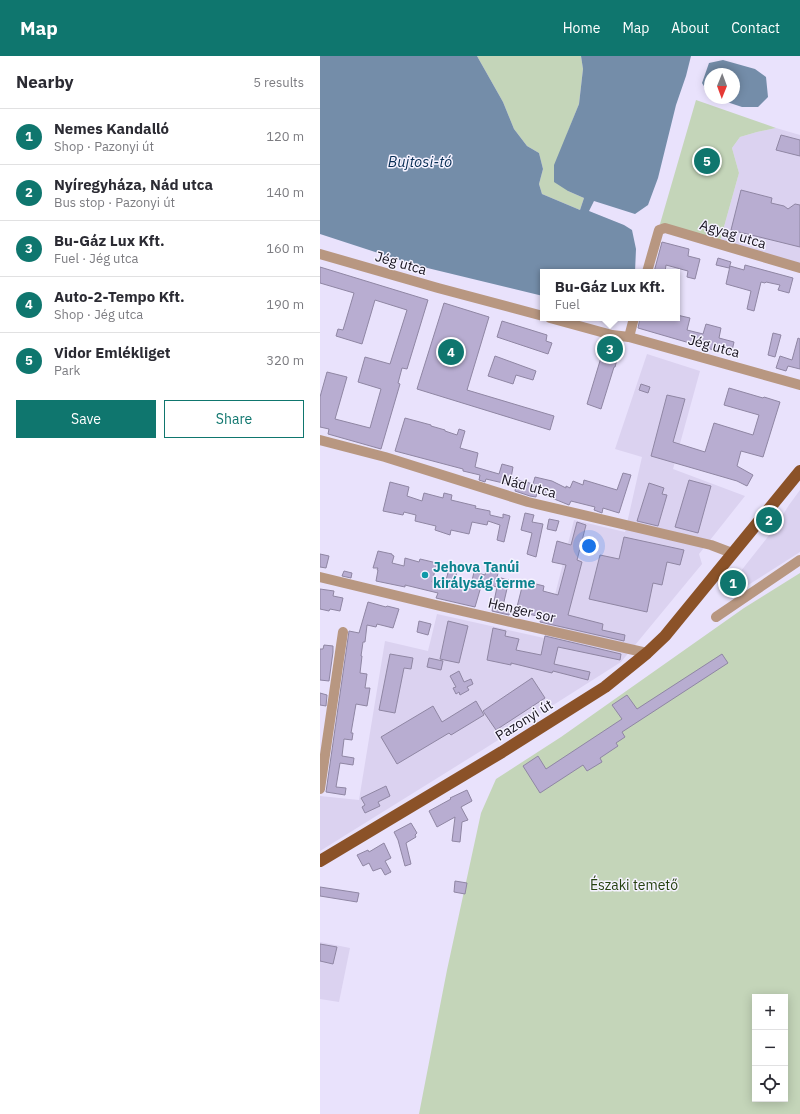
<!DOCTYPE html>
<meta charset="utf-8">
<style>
body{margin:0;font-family:"IBM Plex Sans",sans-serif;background:#f7f7f7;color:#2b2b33}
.controls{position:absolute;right:12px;bottom:12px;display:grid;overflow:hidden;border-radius:0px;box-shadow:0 2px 10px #0003}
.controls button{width:36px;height:36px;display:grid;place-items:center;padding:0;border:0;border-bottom:1px solid #e1e1e2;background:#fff;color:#2b2b33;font:20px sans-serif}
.compass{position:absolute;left:384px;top:12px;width:36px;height:36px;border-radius:50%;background:#fff;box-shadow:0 2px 10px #0003;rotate:181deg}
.you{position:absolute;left:269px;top:490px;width:14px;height:14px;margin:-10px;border:3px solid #fff;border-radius:50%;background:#1a73e8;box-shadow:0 0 0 6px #1a73e833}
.badge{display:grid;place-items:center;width:26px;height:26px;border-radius:50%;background:#0f766e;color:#fff;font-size:13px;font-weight:700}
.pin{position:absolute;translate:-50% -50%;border:2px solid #fff;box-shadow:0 1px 4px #0006}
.popup{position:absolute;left:220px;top:213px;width:140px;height:52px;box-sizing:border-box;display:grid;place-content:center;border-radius:0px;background:#fff;filter:drop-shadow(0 1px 3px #0005);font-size:13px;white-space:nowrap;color:#7c7c81}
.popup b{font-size:15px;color:#2b2b33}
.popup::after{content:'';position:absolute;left:50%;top:100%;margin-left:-8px;border:8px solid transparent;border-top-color:#fff}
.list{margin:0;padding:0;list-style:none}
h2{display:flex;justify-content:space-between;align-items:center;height:52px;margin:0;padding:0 16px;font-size:17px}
h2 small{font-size:13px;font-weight:400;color:#7c7c81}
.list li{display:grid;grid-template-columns:26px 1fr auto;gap:12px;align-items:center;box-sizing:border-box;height:56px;padding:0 16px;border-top:1px solid #e1e1e2}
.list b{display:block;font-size:15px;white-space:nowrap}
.list p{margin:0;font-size:13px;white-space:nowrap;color:#7c7c81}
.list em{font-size:13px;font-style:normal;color:#7c7c81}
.actions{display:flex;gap:8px;padding:12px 16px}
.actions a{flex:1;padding:9px 0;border:1px solid #0f766e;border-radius:0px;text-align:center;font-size:14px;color:#0f766e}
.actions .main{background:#0f766e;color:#fff}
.icon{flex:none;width:22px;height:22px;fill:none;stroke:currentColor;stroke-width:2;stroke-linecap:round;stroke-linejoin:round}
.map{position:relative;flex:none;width:480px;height:1058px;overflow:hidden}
header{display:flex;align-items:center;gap:24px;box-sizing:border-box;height:56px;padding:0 20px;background:#0f766e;color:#fff}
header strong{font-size:19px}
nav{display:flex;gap:22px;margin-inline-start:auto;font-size:14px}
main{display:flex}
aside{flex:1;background:#fff}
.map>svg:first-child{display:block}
.built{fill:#dbd2f0}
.green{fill:#c4d5b9;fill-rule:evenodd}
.water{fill:#748da9}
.building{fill:#b8add1;stroke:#8f86a3}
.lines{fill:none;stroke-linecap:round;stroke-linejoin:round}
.minor{stroke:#b89781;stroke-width:10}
.major{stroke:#8b5228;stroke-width:12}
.culture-dot{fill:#0f9aa8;stroke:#f5f2ff;stroke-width:1.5}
.labels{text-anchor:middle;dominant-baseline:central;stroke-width:3;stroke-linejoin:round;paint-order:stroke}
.street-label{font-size:14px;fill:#16121d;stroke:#f5f2ff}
.culture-label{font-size:14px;font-weight:bold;fill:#0d838f;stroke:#f5f2ff;text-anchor:start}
.park-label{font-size:14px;fill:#264110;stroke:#f5f2ff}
.water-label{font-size:15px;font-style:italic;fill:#092f56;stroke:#f5f2ff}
</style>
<header>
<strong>Map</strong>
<nav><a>Home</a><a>Map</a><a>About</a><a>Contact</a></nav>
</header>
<main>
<aside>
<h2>Nearby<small>5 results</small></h2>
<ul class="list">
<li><span class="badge">1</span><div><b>Nemes Kandalló</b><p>Shop · Pazonyi út</p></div><em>120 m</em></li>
<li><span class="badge">2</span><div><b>Nyíregyháza, Nád utca</b><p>Bus stop · Pazonyi út</p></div><em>140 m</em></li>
<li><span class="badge">3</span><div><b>Bu-Gáz Lux Kft.</b><p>Fuel · Jég utca</p></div><em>160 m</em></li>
<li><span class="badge">4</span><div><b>Auto-2-Tempo Kft.</b><p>Shop · Jég utca</p></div><em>190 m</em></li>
<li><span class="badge">5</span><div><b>Vidor Emlékliget</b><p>Park</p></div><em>320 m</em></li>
</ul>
<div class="actions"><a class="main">Save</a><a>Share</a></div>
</aside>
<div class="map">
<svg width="480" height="1058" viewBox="0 0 480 1058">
<rect width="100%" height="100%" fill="#e9e2fc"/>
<!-- built -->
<g class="built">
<polygon points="456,72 480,79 480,209 400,185 419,117 412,92 420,81 437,76"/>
<polygon points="327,298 380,315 353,413 425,440 379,498 382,508 301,606 164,693 0,795 0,740 39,744 65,585 108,595 117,558 224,582 254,464 305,476 322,401 295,393"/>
<polygon points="480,434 480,496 422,533 413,525 454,473 469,449"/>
<polygon points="0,886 30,892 19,946 0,943"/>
</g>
<!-- green -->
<g class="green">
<polygon points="157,0 261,0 263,13 259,48 247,78 248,135 264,142 260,154 222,138 219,128 223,113 219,97 207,90 194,73 183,46"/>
<polygon points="376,44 456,72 437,76 420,81 412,92 419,117 400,185 340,168"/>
<path d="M480,517v541h-381l28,-144 34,-157 15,-34 65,-42 183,-129zM435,941h30v102h-30z"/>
</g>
<!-- water -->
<g class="water">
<polygon points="0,0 157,0 183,46 194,73 207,90 219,97 223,113 219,128 222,138 260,154 264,142 248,135 234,126 234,109 259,48 263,13 261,0 371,0 366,20 356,49 338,122 328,149 315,158 274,145 269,155 304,169 312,174 316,193 315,216 223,216 223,240 95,209 0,178"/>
<polygon points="403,4 435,13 446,21 448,41 438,51 422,51 395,42 414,42 414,18 390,18 390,40 382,27 389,7"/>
</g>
<!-- building -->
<g class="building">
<polygon points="461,79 480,84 480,100 456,94"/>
<polygon points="421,134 452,142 451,147 464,150 468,153 475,148 480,149 480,191 411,174"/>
<polygon points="342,186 369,193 368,200 380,203 375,223 367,221 368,215 346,209 345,216 334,216"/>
<polygon points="398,202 411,206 409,212 396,209"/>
<polygon points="425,209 473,222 469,237 458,234 460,229 446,226 445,227 441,226 434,255 427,253 431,235 406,228 410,210 424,214"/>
<polygon points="0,211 108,244 87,313 82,312 78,327 80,328 61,393 8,378 9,373 0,371 0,341 7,316 27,321 15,363 50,372 61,333 38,326 45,301 70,308 87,254 55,244 42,288 16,280 18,273 23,274 34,237 0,227"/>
<polygon points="124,247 169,261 147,334 234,360 230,374 97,333"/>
<polygon points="357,259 370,262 367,274 383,278 386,268 401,272 399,282 414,286 411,299 318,272 320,262 357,262"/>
<polygon points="182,265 227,279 226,285 232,287 228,298 177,281"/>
<polygon points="453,277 461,279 455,301 448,299"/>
<polygon points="478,282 480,283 480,313 468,310 466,315 456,312 460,300 472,304"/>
<polygon points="283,295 298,300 295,311 294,311 281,353 267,348"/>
<polygon points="175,300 216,315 213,324 196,319 193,328 168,320"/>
<polygon points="321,328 330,331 328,337 319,334"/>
<polygon points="409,332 443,342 444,341 460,346 443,401 421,395 417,410 433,419 427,430 417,425 331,400 347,339 365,343 353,386 385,396 394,367 433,379 439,359 404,349"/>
<polygon points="85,362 111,369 111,370 125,374 125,375 137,379 139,373 145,375 140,392 158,397 155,411 179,418 182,408 193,411 191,422 213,428 215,421 232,425 246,432 246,430 250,432 253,425 263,429 264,424 297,434 303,417 311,419 299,457 283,452 282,457 274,454 275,451 251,445 249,449 217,436 216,441 210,440 195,435 196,430 166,423 165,426 159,424 160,419 143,415 143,413 75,395"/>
<polygon points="369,424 391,430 378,477 355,471"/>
<polygon points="70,426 89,431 87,440 102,445 104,437 123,442 124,437 132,439 131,444 156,450 155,452 170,455 170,459 183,462 183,458 190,460 184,486 177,484 180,469 168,465 167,469 152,466 149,478 131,474 130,479 115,474 116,470 95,465 96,459 84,456 83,459 63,455"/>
<polygon points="329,427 344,432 342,438 347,439 338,470 317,465"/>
<polygon points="205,457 214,459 212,466 223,468 216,501 207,498 212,477 201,474"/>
<polygon points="229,463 239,465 236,475 227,473"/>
<polygon points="257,466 266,469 257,504 262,506 248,559 283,568 282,574 305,579 304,585 220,566 221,561 196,555 203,527 215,530 216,528 224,530 223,535 238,539 246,509 232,506 237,485 251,489"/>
<polygon points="304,481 364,494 360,509 347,506 342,529 333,527 327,556 269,543 280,499 299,503"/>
<polygon points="58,495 72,498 72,499 74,500 72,507 84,510 85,502 99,506 100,503 117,507 112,526 125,528 129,513 137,516 134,526 151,529 154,516 165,519 167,511 179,514 177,521 189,524 183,550 191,551 189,559 172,555 177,531 162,527 155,551 116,542 118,537 85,529 85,531 56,525 58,514 57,514 58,512 53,512"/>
<polygon points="0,498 9,500 6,512 0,511"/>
<polygon points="24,515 32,517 31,522 22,520"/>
<polygon points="0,533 14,535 13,540 23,542 20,555 10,553 9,555 0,553"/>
<polygon points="48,546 66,551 67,550 79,553 73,572 57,568 56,571 47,569 45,586 43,586 41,600 42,600 40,617 47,618 45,632 50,632 47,650 36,648 31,677 33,677 32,684 24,683 22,700 34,702 33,709 20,707 16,731 26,732 25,739 6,736 29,575 39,577"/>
<polygon points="99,565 111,568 108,579 97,576"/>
<polygon points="128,565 148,570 139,607 120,603"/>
<polygon points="173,572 186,575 185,580 199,583 196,594 221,599 225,580 301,598 300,604 238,591 234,608 270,616 268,624 233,615 232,617 191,607 191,609 167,604"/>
<polygon points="4,589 13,590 13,596 9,625 0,624 0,593 3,593"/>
<polygon points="70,598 93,602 91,613 84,612 75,657 59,654"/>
<polygon points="402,598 408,607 302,676 305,681 296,687 298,690 280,702 282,706 267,715 263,709 220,737 203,710 218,700 226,713 302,663 292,649 307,639 317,653"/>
<polygon points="109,602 123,605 121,614 107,611"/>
<polygon points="139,615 144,626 151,623 153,628 147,631 149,634 140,639 139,636 136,638 133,632 136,631 130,620"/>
<polygon points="212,622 225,642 176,674 163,655"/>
<polygon points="0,637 7,639 6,650 0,649"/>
<polygon points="156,645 164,659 131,679 129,677 77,708 61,681 113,650 122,666"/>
<polygon points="66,730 70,740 58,746 60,750 45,757 42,751 45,749 41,742"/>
<polygon points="147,734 152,745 141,751 148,764 142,766 140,786 132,785 135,761 117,771 109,755 131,743 130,742"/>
<polygon points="91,767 97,777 95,779 96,781 86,787 91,808 85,810 78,784 74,776"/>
<polygon points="64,787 71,802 65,805 71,816 65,819 61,812 53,815 49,807 43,810 37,799 48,794 49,796"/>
<polygon points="135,825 147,827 145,838 134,836"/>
<polygon points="0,831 39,837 37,846 0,840"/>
<polygon points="0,888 17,891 13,908 0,905"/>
</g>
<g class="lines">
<!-- minor -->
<g class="minor">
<polyline points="0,198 118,232 223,260"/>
<polyline points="327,216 339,174 345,172 480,212"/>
<polyline points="230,262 292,279 309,281 480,329"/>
<polyline points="309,281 314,262"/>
<polyline points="0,384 65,401 208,446 391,489 412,497"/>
<polyline points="0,521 120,550 327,597"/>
<polyline points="396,561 480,504"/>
<polyline points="0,733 23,576"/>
</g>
<!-- major -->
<polyline class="major" points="0,805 182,696 285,631 327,597 345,580 480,415"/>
</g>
<!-- markers -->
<circle class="culture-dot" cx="105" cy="519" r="4"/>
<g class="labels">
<!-- street labels -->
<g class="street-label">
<text transform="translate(413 178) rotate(17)">Agyag utca</text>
<text transform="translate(81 207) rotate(16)">Jég utca</text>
<text transform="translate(394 290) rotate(15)">Jég utca</text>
<text transform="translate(209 430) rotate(15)">Nád utca</text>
<text transform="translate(202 554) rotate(13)">Henger sor</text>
<text transform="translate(204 664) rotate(-32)">Pazonyi út</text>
</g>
<!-- culture labels -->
<g class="culture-label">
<text x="113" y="511">Jehova Tanúi<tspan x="113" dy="16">királyság terme</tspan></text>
</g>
<!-- park labels -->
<g class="park-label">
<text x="314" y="829">Északi temető</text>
</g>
<!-- water labels -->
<g class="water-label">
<text x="100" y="105">Bujtosi-tó</text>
</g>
</g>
</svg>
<div class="controls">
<button>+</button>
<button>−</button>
<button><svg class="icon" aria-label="locate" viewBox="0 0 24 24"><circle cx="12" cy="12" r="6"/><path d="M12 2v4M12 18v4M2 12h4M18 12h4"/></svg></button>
</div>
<svg class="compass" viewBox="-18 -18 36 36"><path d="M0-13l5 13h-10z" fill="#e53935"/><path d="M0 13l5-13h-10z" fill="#7c7c81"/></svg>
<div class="you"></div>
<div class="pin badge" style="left:413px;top:527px">1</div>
<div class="pin badge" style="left:449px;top:464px">2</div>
<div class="pin badge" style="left:290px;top:293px">3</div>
<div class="popup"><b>Bu-Gáz Lux Kft.</b>Fuel</div>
<div class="pin badge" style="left:131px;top:296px">4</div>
<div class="pin badge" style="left:387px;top:105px">5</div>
</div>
</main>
